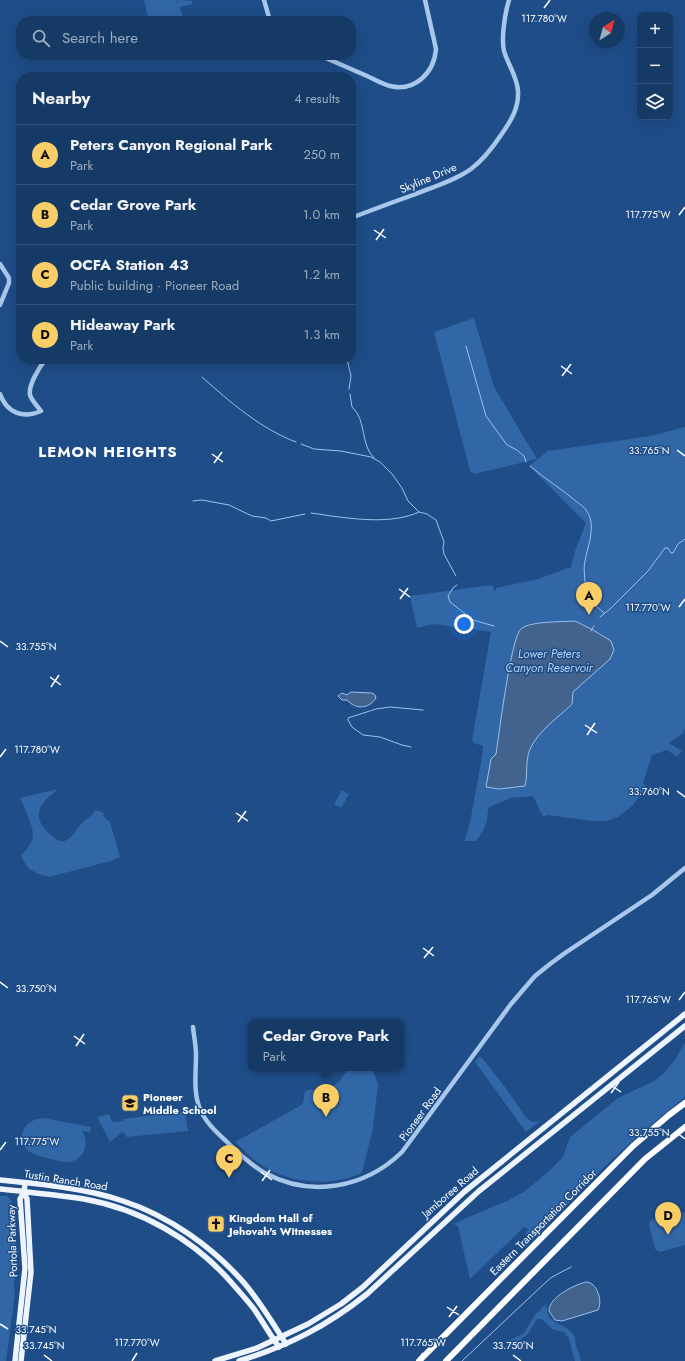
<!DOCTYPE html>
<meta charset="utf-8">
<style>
body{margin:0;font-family:Jost,sans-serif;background:#23456f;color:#f1f3f6}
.controls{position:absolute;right:12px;top:12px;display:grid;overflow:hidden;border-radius:8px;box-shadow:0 4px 16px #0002}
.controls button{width:36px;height:36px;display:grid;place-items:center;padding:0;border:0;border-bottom:1px solid #35547a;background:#163a66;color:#f1f3f6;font:20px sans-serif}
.compass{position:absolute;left:589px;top:12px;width:36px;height:36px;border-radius:50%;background:#163a66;box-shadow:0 4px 16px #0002;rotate:36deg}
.you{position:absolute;left:464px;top:624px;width:14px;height:14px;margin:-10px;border:3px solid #fff;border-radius:50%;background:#1a73e8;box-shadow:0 0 0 6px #1a73e833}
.badge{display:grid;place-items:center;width:26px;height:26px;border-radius:50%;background:#face67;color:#111;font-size:13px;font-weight:700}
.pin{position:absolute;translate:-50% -33px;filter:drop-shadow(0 1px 2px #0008)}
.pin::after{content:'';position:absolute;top:21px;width:14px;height:12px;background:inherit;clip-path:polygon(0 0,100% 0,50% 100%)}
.popup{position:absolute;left:248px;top:1019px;width:156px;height:52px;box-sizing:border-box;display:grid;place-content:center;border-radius:8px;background:#163a66;filter:drop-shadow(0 1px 3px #0005);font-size:13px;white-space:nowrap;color:#9eadbf}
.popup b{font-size:15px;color:#f1f3f6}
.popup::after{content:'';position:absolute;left:50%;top:100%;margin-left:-8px;border:8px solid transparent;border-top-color:#163a66}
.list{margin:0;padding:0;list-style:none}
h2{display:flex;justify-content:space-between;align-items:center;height:52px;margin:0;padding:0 16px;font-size:17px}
h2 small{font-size:13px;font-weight:400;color:#9eadbf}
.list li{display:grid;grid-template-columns:26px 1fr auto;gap:12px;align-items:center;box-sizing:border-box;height:60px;padding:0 16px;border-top:1px solid #35547a}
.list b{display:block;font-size:15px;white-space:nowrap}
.list p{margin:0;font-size:13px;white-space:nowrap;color:#9eadbf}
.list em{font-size:13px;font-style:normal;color:#9eadbf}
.icon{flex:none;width:22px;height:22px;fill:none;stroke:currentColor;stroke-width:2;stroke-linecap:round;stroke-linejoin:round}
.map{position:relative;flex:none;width:685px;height:1361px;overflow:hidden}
.search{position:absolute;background:#163a66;box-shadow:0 4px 16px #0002;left:16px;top:16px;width:340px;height:44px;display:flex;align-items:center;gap:10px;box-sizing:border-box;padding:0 14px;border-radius:16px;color:#9eadbf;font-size:15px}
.panel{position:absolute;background:#163a66;box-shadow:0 4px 16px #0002;left:16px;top:72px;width:340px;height:292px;border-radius:16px}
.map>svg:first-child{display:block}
.green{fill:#3167a6}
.water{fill:#41638e;stroke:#9bc2ed}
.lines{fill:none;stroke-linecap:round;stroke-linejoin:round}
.stream{stroke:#9bc2ed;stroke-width:1}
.minor{stroke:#a8c7eb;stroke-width:4.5}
.major{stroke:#edf4fe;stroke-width:5.5}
.highway{stroke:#fff;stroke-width:6}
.ticks{fill:none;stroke:#fff;stroke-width:1.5}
.labels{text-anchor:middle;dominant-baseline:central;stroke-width:3;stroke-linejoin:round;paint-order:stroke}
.street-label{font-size:11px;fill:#fff;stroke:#1e4d88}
.poi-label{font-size:11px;font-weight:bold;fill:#fff;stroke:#1e4d88;text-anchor:start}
.water-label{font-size:12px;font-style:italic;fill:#b4d1f3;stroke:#1e4d88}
.district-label{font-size:15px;font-weight:bold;letter-spacing:1px;fill:#fff;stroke:#1e4d88}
.ticks-label{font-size:10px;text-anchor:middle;fill:#fff;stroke:#1e4d88;stroke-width:3;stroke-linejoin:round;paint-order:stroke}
</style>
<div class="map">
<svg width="685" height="1361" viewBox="0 0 685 1361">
<rect width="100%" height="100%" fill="#1e4d88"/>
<!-- green -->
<g class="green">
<polygon points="144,0 178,0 175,6 179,0 192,1 192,4 180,7 184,21 149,21"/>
<polygon points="474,318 494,387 537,459 474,474 470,471 434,332"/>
<path d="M685,427v302l-2,4 -14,10 13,8 -5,6 -10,-7 -15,5 -9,28 3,5 -14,18 -14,11 -11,4h-14l-45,-6 -5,2 -10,-21 -22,2 -22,9c-2,5 -1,8 -2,13 -2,8 -6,15 -11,21h-11l6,-24 12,-66v-5l-9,-3 -2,-3 19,-108 -57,-8 -17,4 -7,-32 82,-11 3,7 1,-4 42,-9 33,-12 4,-16 11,-28 -57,-57 19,-15 103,-15z"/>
<path d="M58,789c-7,6 -17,13 -19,23 0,3 0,7 1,9 2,7 18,23 25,20 7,-3 12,-13 17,-18 5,-5 11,-6 13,-13l9,3 -1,3 7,6 10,35 -9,4 -62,16 -10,-3 -10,-5 -3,-4 -5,-9c5,-6 10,-11 12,-19 2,-6 -9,-31 -13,-39z"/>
<polygon points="342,790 349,794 341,808 334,804"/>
<path d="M685,1043v54l-44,36 -40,37 -76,78 -3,-4c4,-5 3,-10 6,-15l-4,-2 -54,52 -12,-53 -5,-2 4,-2 52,-22 15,-8 23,-19 16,-16 7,-20 48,-39 36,-17 9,-7 11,-13z"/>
<polygon points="479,1056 483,1059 505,1087 525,1116 532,1122 540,1121 526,1132 475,1062"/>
<path d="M348,1068h24l6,16 -5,44 -11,45c-31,14 -70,11 -99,-7 -10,-6 -19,-15 -28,-24l68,-38 2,-13c5,-2 11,-1 17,-1 14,-2 20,-11 26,-22z"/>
<polygon points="185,1111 188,1131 126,1137 125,1134 122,1132 110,1142 97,1117 109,1114 112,1122 123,1121 123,1119"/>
<path d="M43,1118l48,9 -1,5 -8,-1c9,13 1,31 -15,31 -5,0 -11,-2 -16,-3 -14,-3 -35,-8 -28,-28 4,-9 11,-12 20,-13z"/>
<polygon points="0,1196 7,1196 11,1200 17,1257 14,1285 15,1294 6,1361 0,1361"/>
<polygon points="685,1212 685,1245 660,1252 655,1249 649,1224 651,1220"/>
<path d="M547,1303c-3,22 16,18 26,31 3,4 2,7 3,12 2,5 4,10 5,15h-6l-6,-22 -5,-7 -10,-2 -13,-11h-4l-10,16 -7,5 -10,4 -2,-3 16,-8 7,-11 3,-6z"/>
</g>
<!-- water -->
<g class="water">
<path d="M575,621l18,9 18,11 3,9 -4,9 -37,33 -1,12c-14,14 -33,26 -42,45 -5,12 -2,25 -5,37l-26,3 -13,-2 5,-28 5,-5c3,-19 15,-117 25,-125 8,-8 42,-7 54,-8z"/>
<path d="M351,692l21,1 3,2 1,3c-7,11 -20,12 -29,2h-5l-4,-4 4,-3 5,2z"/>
<path d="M586,1282c11,0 17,19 12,28l-36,11 -7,-1 -6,-9c0,-14 25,-26 37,-29z"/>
</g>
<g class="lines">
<!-- stream -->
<g class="stream">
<polyline points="466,346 486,416 507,445 517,450 524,456 526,462"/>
<polyline points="347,359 351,376 349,389"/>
<path d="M202,377c28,25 59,52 94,65"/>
<path d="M350,394l2,13c15,13 8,38 22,51"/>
<polyline points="301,444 314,449 341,451 371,457 380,462 392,474 402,488 408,501 419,512 427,514 436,520 444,542 443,548 444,554 456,576"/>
<path d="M530,466c15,13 32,23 47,36 3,2 7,5 9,8 11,14 2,35 -1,51 -2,7 0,26 3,33 3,8 10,14 16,19"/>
<polyline points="193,501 202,500 229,505 252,516 266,518 271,521 305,514"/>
<path d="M311,513c9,1 18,3 28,4 25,3 56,6 80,-5"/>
<polyline points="457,585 453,588 448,596 450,602 473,620 494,626"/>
<polyline points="600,617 610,609 648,571 665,548 668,548 671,553 673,553 678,544 685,539"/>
<polyline points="591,631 594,626"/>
<polyline points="411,747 402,745 380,737 363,735 352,727 348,720 348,718 376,709 390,707 423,710"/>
<polyline points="462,1361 545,1283 552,1277 571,1267"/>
</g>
<!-- minor -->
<g class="minor">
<polyline points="264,0 270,21"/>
<path d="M319,55c16,7 32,14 48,21 7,3 15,8 23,10 25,6 44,-13 46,-37l-11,-49"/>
<path d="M351,218c21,-8 42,-16 62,-23 20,-8 41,-14 58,-26 12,-9 22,-22 30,-34 10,-14 18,-27 17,-44 -1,-15 -10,-26 -14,-40 -3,-13 1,-38 5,-51"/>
<polyline points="0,264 9,278 9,283 0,305"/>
<path d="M0,394c7,19 23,25 41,17 -3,-4 -9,-10 -11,-16 -2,-10 10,-29 16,-36"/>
<path d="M193,1027c1,10 3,19 3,28 0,18 -3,37 4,54 6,15 20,26 31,37 11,10 21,20 34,27 46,25 100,15 137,-21l109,-148 24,-28 15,-12 15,-11 87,-58 33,-27"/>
</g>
<!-- major -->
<g class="major">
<path d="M0,1180c41,4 84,8 123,21 46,15 90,46 122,83 15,18 28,39 41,60"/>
<path d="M0,1189c28,3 57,6 84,10 56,10 109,40 146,82 8,9 17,19 24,28 9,13 16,26 25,38"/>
<polyline points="15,1361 25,1268 20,1199 24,1192 25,1183"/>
<polyline points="21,1361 31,1272 27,1199 24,1192"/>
<polyline points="215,1361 257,1348 308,1324 341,1304 363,1287 464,1192 685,1014"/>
<path d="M239,1361c49,-15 88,-35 128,-67l112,-103 206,-165"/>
</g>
<!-- highway -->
<g class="highway">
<polyline points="419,1361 633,1146 669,1115 685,1103"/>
<polyline points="446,1361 645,1159 685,1127"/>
</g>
</g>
<!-- ticks -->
<path class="ticks" d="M544,8l6,-8M679,215l6,-8M374,230l12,8M376,240l8,-11M561,366l11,8M562,376l9,-12M677,450l8,6M212,454l11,8M214,463l8,-11M399,589l11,8M400,599l8,-11M679,607l6,-8M0,641l8,6M50,677l11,8M51,687l8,-12M585,725l12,8M587,735l8,-12M0,757l6,-8M677,791l8,6M236,813l12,8M238,822l8,-11M423,948l11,8M424,958l9,-11M0,982l8,6M679,1000l6,-8M74,1036l11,8M76,1046l8,-12M609,1084l12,8M611,1093l8,-11M677,1133l8,6M0,1150l6,-8M261,1172l11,8M262,1181l8,-11M447,1307l12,8M449,1317l8,-11M0,1324l8,5M44,1355l8,6M513,1355l8,6M132,1361l5,-8M417,1361l6,-8"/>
<!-- icons -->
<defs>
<symbol id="school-square" viewBox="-11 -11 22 22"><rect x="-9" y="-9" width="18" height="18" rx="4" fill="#face67" stroke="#1e4d88"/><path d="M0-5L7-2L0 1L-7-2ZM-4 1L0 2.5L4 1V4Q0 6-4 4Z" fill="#111"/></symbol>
<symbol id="church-square" viewBox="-11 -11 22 22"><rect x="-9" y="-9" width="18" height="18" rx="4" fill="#face67" stroke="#1e4d88"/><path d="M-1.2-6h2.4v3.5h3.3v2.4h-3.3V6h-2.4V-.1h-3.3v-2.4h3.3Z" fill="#111"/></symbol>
</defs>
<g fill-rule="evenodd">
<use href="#school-square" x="120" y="1093" width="20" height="20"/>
<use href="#church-square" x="206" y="1214" width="20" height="20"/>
</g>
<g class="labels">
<!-- street labels -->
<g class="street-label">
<text transform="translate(428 178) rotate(-23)">Skyline Drive</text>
<text transform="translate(420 1114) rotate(-54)">Pioneer Road</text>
<text transform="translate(66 1180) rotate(9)">Tustin Ranch Road</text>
<text transform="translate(450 1192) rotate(-41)">Jamboree Road</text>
<text transform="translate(543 1222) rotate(-45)">Eastern Transportation Corridor</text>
<text transform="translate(12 1241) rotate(-92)">Portola Parkway</text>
</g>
<!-- poi labels -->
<g class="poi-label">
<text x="143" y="1097">Pioneer<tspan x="143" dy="13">Middle School</tspan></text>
<text x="229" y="1218">Kingdom Hall of<tspan x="229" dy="13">Jehovah's Witnesses</tspan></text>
</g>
<!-- water labels -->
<g class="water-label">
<text x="549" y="654">Lower Peters<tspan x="549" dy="14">Canyon Reservoir</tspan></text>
</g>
<!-- district labels -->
<g class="district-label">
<text x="108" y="452">LEMON HEIGHTS</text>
</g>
</g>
<g class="ticks-label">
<text x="544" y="22">117.780°W</text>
<text x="648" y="218">117.775°W</text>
<text x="649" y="454">33.765°N</text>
<text x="648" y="611">117.770°W</text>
<text x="36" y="650">33.755°N</text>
<text x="37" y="753">117.780°W</text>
<text x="649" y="795">33.760°N</text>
<text x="36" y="992">33.750°N</text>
<text x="648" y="1003">117.765°W</text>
<text x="649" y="1136">33.755°N</text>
<text x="37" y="1145">117.775°W</text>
<text x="36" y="1333">33.745°N</text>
<text x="137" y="1346">117.770°W</text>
<text x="423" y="1346">117.765°W</text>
<text x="44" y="1349">33.745°N</text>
<text x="513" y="1349">33.750°N</text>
</g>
</svg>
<div class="controls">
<button>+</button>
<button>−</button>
<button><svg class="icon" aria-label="layers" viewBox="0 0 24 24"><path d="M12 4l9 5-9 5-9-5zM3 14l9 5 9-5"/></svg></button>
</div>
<svg class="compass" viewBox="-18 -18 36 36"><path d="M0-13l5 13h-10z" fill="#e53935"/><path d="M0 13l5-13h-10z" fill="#9eadbf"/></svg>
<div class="you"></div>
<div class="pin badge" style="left:589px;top:615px">A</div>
<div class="pin badge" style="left:326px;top:1117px">B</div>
<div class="popup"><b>Cedar Grove Park</b>Park</div>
<div class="pin badge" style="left:229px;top:1178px">C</div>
<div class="pin badge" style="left:668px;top:1235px">D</div>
<div class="search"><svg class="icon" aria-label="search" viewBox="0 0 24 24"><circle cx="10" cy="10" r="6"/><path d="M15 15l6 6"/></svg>Search here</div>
<section class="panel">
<h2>Nearby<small>4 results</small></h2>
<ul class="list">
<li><span class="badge">A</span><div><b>Peters Canyon Regional Park</b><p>Park</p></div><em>250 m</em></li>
<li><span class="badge">B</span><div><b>Cedar Grove Park</b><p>Park</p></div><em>1.0 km</em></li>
<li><span class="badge">C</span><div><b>OCFA Station 43</b><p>Public building · Pioneer Road</p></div><em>1.2 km</em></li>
<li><span class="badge">D</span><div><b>Hideaway Park</b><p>Park</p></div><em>1.3 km</em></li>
</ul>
</section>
</div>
